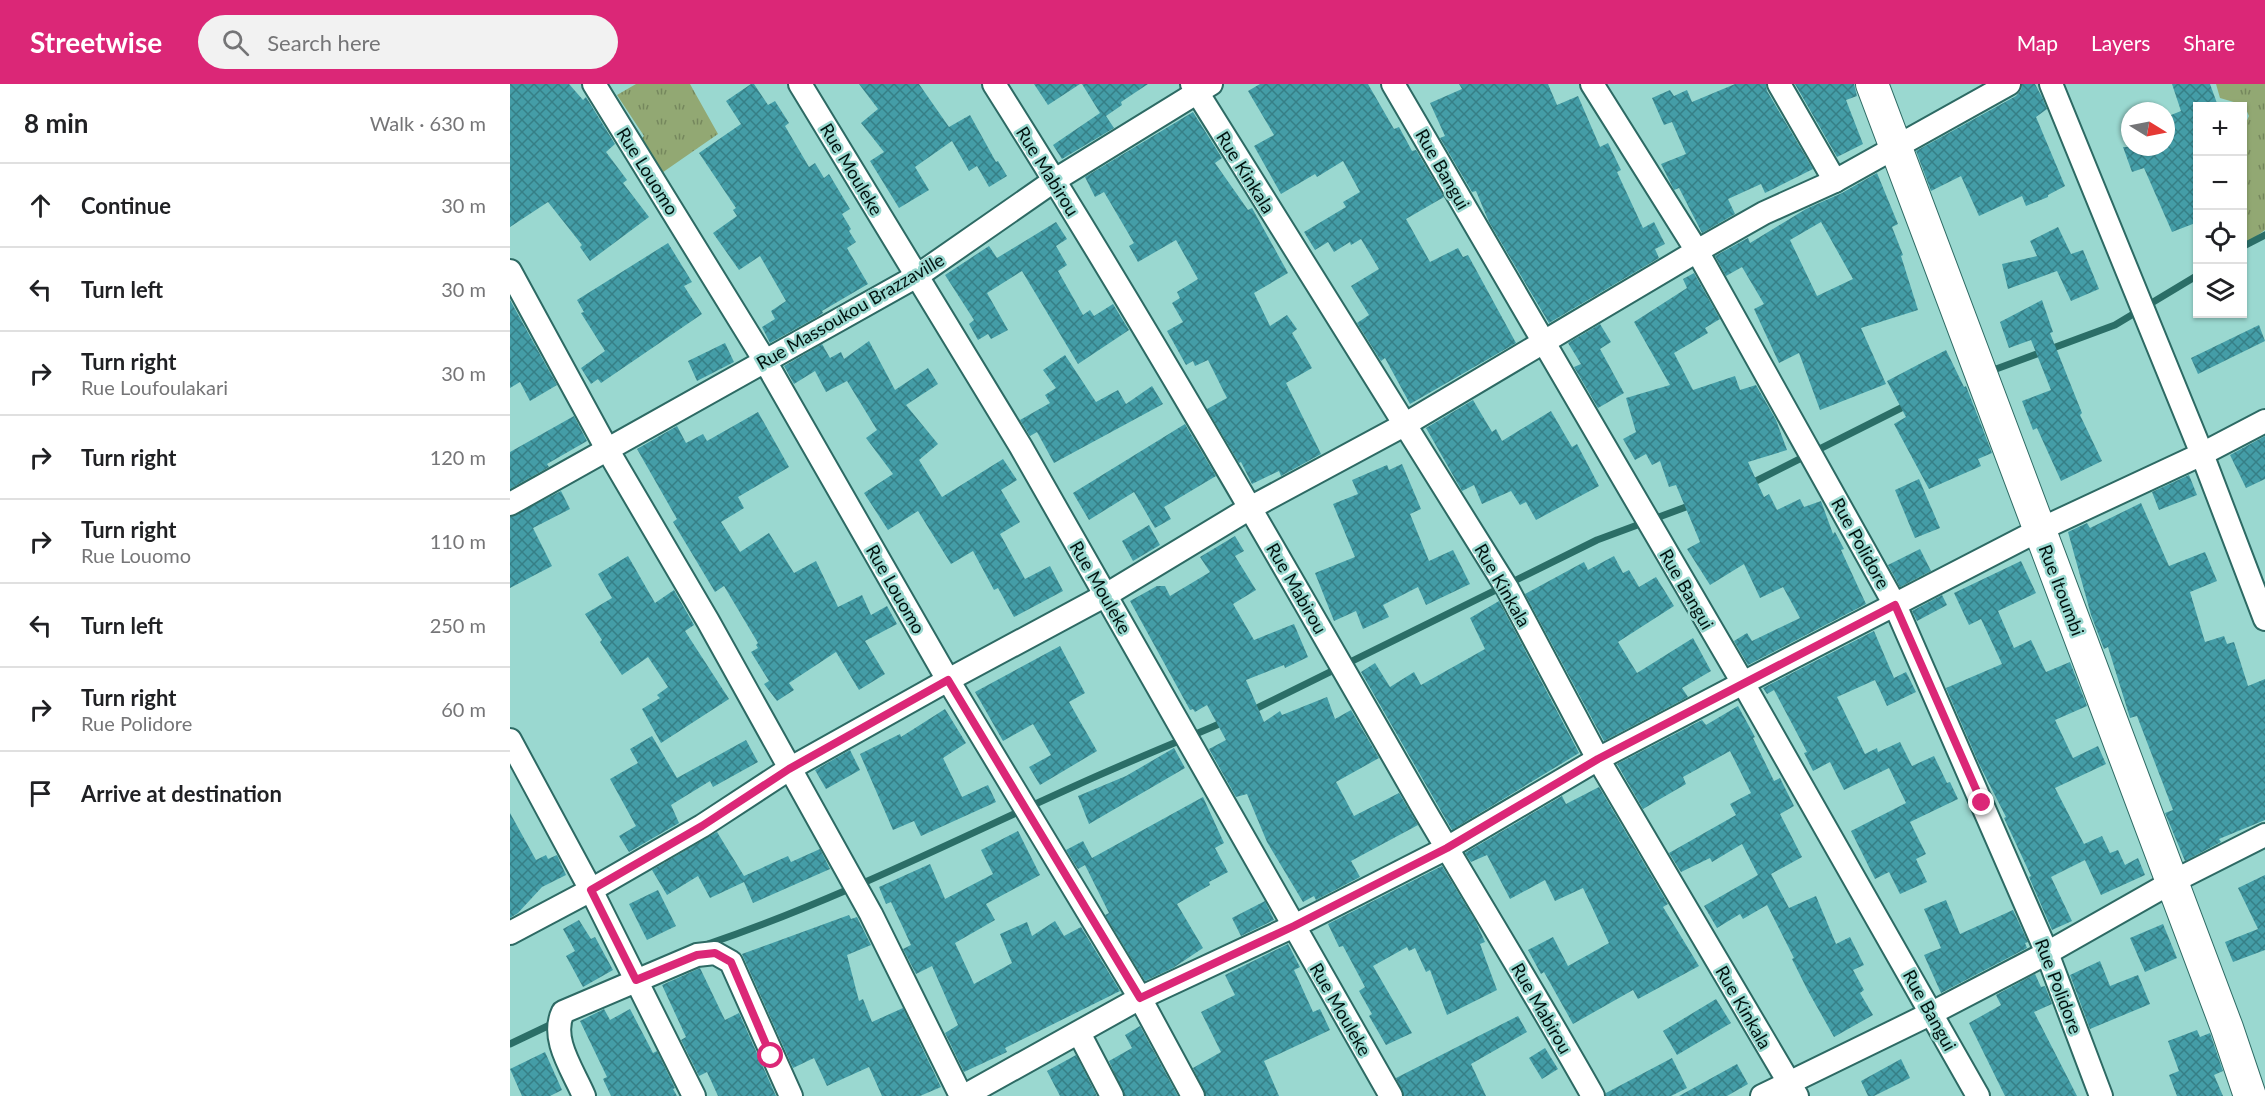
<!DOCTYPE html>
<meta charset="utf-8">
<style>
body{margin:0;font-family:Lato,sans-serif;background:#f2f2f2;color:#202124}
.controls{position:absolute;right:18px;top:18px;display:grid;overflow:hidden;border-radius:0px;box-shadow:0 2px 4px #0004}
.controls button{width:54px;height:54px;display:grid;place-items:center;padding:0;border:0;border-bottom:2px solid #e0e0e0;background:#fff;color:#202124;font:30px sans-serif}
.compass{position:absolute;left:1611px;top:18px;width:54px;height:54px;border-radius:50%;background:#fff;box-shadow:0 2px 4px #0004;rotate:100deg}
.stop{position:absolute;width:18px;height:18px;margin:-14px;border:4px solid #db2777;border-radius:50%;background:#fff}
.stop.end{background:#db2777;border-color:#fff;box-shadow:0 2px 6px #0008}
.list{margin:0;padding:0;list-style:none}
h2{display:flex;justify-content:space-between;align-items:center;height:78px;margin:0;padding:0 24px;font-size:26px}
h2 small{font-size:20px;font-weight:400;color:#757577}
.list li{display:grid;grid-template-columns:39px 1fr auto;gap:18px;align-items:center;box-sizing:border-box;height:84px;padding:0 24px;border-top:2px solid #e0e0e0}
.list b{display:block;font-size:22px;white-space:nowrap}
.list p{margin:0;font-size:20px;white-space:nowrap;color:#757577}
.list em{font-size:20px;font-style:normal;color:#757577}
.icon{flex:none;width:33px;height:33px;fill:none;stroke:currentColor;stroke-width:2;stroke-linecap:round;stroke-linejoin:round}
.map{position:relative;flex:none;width:1755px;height:1012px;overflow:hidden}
header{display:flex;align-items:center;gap:36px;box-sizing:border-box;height:84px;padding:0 30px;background:#db2777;color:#fff}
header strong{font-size:28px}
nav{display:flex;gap:33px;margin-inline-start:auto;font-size:21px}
.search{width:420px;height:54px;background:#f2f2f2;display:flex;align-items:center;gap:15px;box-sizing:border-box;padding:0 21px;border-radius:33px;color:#757577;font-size:22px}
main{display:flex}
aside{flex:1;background:#fff}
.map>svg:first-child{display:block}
.grass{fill:url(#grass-tufts)}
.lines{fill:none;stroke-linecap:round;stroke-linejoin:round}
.stream{stroke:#2b6e67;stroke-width:7}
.building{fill:url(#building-cross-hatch);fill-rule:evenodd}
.street-casing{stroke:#2d6a64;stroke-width:26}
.secondary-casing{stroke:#2d6a64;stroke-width:34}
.street{stroke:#fff;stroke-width:22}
.secondary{stroke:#fff;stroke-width:32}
.route{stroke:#db2777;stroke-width:8}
.labels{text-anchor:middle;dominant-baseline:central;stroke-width:5;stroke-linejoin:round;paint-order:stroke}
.street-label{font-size:18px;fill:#00120f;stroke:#9ad8d0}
</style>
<header>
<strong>Streetwise</strong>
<div class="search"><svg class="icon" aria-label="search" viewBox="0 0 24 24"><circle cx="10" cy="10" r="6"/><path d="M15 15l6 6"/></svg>Search here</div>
<nav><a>Map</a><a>Layers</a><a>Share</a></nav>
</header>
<main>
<aside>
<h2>8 min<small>Walk · 630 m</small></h2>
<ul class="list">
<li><svg class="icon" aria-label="ahead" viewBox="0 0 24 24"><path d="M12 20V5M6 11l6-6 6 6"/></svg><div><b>Continue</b></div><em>30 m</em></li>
<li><svg class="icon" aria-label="left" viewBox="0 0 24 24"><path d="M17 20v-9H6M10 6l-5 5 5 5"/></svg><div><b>Turn left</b></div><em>30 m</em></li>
<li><svg class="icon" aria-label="right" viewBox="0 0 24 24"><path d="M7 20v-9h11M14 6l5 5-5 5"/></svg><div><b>Turn right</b><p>Rue Loufoulakari</p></div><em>30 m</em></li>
<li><svg class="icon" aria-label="right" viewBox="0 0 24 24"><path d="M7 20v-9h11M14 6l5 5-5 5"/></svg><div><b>Turn right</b></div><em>120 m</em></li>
<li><svg class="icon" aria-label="right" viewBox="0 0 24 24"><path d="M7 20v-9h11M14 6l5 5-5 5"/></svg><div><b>Turn right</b><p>Rue Louomo</p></div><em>110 m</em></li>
<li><svg class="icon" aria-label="left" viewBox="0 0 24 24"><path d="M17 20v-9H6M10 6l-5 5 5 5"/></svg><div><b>Turn left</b></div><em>250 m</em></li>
<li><svg class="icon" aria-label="right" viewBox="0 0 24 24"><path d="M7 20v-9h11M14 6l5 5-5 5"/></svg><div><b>Turn right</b><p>Rue Polidore</p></div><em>60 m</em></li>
<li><svg class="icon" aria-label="arrive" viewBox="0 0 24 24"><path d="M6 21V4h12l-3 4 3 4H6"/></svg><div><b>Arrive at destination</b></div></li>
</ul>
</aside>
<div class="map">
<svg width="1755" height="1012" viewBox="0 0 1755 1012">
<defs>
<pattern id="grass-tufts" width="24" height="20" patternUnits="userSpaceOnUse" patternTransform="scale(1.5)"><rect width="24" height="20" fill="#92a873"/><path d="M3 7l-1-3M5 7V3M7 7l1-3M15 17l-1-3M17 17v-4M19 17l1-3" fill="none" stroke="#75875d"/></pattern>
<pattern id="building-cross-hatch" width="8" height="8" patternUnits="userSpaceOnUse" patternTransform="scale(1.5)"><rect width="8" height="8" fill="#449da7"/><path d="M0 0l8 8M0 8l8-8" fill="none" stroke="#367f86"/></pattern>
</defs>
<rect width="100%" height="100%" fill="#9ad8d0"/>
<!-- grass -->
<g class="grass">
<polygon points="126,0 180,0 208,50 146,93 126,60 134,52 107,11"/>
<polygon points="1706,0 1755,0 1755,146 1733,162 1733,45 1739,32 1734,21 1710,14"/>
</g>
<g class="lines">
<!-- stream -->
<g class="stream">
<polyline points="1732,163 1755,151"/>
<polyline points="1478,288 1605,241 1688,191"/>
<polyline points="1240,400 1399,320"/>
<polyline points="741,627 1087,456 1184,420"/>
<path d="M198,860c127,-43 247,-104 369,-159 48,-22 98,-42 147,-63"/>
<polyline points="0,960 44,939"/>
</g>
</g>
<!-- building -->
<g class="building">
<polygon points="0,0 59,0 73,16 76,13 105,60 96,68 117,96 113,99 139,133 80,177 70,163 72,161 38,118 0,143"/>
<polygon points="241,0 244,0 258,21 265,17 279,39 275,42 299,83 305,79 314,94 319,90 340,125 332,130 341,145 339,147 346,158 337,164 358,200 312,227 313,229 307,233 260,259 252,243 265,235 261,227 276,217 250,172 229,186 203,149 227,132 223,126 226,124 189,69 231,40 216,17"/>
<polygon points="349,0 409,0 439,43 460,31 486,78 488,77 497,92 479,103 467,82 459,87 442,57 405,83 419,106 389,124 360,77 374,68 351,39 368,25"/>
<polygon points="524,0 570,0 538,21"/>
<polygon points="572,0 638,0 611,18 612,21 596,32 604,44 552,75 543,61 590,29"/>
<polygon points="750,0 858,0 884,45 889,43 902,67 906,66 934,113 896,135 920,178 948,164 953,173 958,171 1006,259 900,320 875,274 871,277 847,239 859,231 841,202 869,185 851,155 841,161 840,158 824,168 818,158 805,166 794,148 836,123 833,118 850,108 833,77 807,93 805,90 771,110 744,62 764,51 738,7"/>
<polygon points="949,0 1038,0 1047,21 1068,12 1090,63 1098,59 1111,86 1107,88 1133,144 1144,138 1155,160 1145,165 1149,174 1039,239 979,138 966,107 962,108 930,54 935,52 920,19 952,5"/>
<polygon points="1225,0 1256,0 1257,7 1303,85 1255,109 1251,100 1218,115 1225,130 1192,149 1169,104 1164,106 1151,80 1176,70 1162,38 1154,41 1142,14 1160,6 1164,12 1177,6 1182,18"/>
<polygon points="1285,0 1344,0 1347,12 1336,16 1353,60 1327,73"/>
<polygon points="1512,0 1525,0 1532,13 1537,25 1526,33 1555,102 1538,111 1538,113 1516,122 1512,112 1469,132 1451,92 1421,107 1406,67 1506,12 1511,6"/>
<polygon points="1662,0 1700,0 1708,22 1688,22 1688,138 1662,148 1634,84 1622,88 1613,63 1656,63 1656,33 1671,27"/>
<polygon points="683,28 712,74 705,79 738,126 742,124 778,189 744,209 760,242 777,231 787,245 782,249 802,284 776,299 811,370 771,392 769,387 742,400 731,378 729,379 697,325 717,314 698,276 685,282 683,277 676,281 657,247 673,238 662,219 670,214 667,208 688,195 666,156 628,178 619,162 624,159 594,108 585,113 575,93"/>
<path d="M1367,89l21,51 -6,3 11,28 -2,1 17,54 -57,18 25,56 -66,26 -21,-57 -20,10 -25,-54 10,-5 -22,-37 -16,9 -11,-20 33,-18 2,5 56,-34 36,-16zM1311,138l32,57 -36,17 -27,-56z"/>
<polygon points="546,138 557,155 546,162 557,181 548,187 573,231 580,226 584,232 603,220 619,246 568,280 512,187 477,209 498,246 481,255 478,250 468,256 459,240 464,236 435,191 479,162 487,174"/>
<polygon points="1548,143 1561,170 1573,166 1589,205 1561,217 1547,187 1498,205 1492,180 1527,172 1520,157"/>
<polygon points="158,159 182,198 174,202 192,230 91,299 88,295 81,300 71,284 95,267 71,229 74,228 67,216"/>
<polygon points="1184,189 1210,235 1195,244 1198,249 1164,269 1183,306 1225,292 1230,306 1246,301 1266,336 1277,366 1238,378 1254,413 1259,410 1267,426 1290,415 1294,423 1311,417 1323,450 1325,448 1334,465 1331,466 1356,520 1238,581 1224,557 1237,549 1242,557 1290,534 1273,503 1250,514 1234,480 1200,501 1177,465 1190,458 1166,401 1159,403 1150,377 1142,381 1136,370 1125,376 1113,355 1126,348 1116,314 1160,301 1124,238 1177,204 1173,195"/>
<polygon points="0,216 47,301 20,317 10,298 0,304"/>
<polygon points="1532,216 1543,248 1540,249 1572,329 1570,331 1592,377 1551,397 1527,344 1523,346 1512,317 1541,306 1521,256 1499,264 1490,238"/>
<polygon points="1090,240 1101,258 1090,265 1114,309 1088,324 1064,283 1071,280 1058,259"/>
<polygon points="1749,241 1755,257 1688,290 1681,274"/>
<polygon points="359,257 385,306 418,284 428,300 396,321 428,360 409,376 432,413 493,375 507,396 491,406 510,438 490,450 515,495 540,482 553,507 504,533 488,504 484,506 463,467 441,480 408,427 378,446 354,409 383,390 356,354 367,346 337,297 316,308 305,287 284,300 274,282 312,260 320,274 331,268 334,275"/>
<polygon points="215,259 224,278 187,297 178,277"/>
<polygon points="1436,266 1454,303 1456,302 1482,369 1468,375 1471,382 1419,405 1384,340 1396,333 1377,297"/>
<polygon points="555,271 586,318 608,306 616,320 642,302 653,320 544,379 527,348 520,352 510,336 540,319 535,311 546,304 533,286"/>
<polygon points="963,316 982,348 986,345 992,357 1041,327 1062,363 1067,360 1089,402 1026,436 1016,418 1010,421 1001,407 972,420 964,401 952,407 916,344"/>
<polygon points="248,328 279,383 228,413 234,424 211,438 230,468 259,449 284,489 306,477 328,523 352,511 361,531 377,522 387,540 355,557 375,590 349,606 326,568 279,599 284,606 267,617 254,600 259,597 241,568 248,564 246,561 248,559 214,502 205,508 163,438 167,435 127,365 167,342 176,359 193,350 197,357"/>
<polygon points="64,332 77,357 37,380 39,383 0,405 0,368"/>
<polygon points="675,340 706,392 654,423 661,435 645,444 624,408 579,436 563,409"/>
<polygon points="1755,352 1755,395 1736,404 1720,371"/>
<polygon points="892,380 911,425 900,430 919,477 943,466 960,500 916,521 908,503 873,521 879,533 853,545 846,527 824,537 805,489 845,473 823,420 848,410 842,396 877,381 879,386"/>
<polygon points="1679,391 1687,411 1649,426 1642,408"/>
<polygon points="1409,395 1430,444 1405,454 1385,406"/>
<polygon points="51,407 60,425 23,444 42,482 0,504 0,433"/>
<polygon points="1631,419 1659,482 1695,468 1707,497 1680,508 1695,558 1714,552 1717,560 1724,558 1738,602 1755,595 1755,736 1709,755 1711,758 1675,777 1655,729 1663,726 1627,632 1620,634 1598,563 1594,565 1581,531 1558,448 1577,439 1580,444"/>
<polygon points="639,441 650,461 623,477 612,457"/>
<polygon points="725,452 734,467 725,472 746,506 723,520 744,556 784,540 798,573 775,584 774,581 736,596 754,638 770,627 772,631 817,613 825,635 841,626 869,674 826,698 844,732 889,709 908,741 841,777 850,793 806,816 804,812 793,818 757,758 737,710 726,713 699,665 716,656 697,621 685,628 683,625 680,626 620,517 647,502 655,502 660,512 700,488 690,473"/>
<polygon points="1410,465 1421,487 1390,503 1378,481"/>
<polygon points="118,472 145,519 164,506 184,541 175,547 219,615 151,659 132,625 150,614 147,611 158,603 138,573 112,591 90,558 92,556 75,530 102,514 88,490"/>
<polygon points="1104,472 1113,489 1119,486 1129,503 1146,493 1164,522 1108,558 1127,589 1183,554 1201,587 1172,604 1178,613 1094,657 1015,510 1074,478 1078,486"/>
<polygon points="1511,477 1526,509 1488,527 1504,564 1521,556 1536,588 1560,578 1577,622 1545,636 1563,674 1588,662 1596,680 1545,704 1574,760 1592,752 1600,769 1608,766 1615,781 1628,774 1635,791 1591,811 1575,776 1541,793 1562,837 1542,846 1519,793 1521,792 1494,734 1496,733 1470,682 1436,604 1492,580 1471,535 1459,541 1444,509"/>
<polygon points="1432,511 1437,521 1407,537 1402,527"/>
<polygon points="989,517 1069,669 942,746 851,588 865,579 880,603 904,588 911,601 975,565 960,534"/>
<polygon points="1364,547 1384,594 1396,588 1406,608 1377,622 1365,596 1327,613 1355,670 1367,664 1368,668 1390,658 1402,682 1424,672 1437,699 1440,698 1448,715 1400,738 1416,770 1406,775 1417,798 1390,810 1379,788 1365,795 1341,747 1396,719 1379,684 1334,706 1320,678 1303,687 1294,669 1297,668 1264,606 1257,610 1253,604"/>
<polygon points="550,562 575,609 559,618 587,667 530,701 519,683 541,671 523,640 493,657 465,608"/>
<polygon points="1228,622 1245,653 1243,654 1264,697 1270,694 1284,722 1270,730 1292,773 1261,790 1279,824 1306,812 1326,860 1340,853 1354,881 1343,886 1354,906 1350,909 1363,931 1324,953 1298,907 1282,875 1284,874 1257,821 1233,835 1230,830 1207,844 1194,822 1248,791 1232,760 1202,778 1200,774 1171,788 1159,769 1226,731 1220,720 1241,709 1220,667 1173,693 1176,700 1133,725 1107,680 1192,636 1196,641"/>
<polygon points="435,625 456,659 433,674 452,713 478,701 486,718 411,752 404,737 383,746 350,670 390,650 391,653"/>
<polygon points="142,652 167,694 236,656 248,678 203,703 200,697 161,721 169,739 119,768 109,752 126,742 100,695 128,679 120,665"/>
<polygon points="664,664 675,684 579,740 568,712 616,692"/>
<polygon points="340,666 350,686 316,705 305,686"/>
<polygon points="1089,703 1158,820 1153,823 1189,882 1128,915 1123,906 1063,940 1034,888 1031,890 1018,866 1043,853 1058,882 1099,859 1073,804 1045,817 1035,796 1000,815 977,771 961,778 955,769 1052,712 1056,720"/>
<polygon points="693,713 714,759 705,764 718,788 699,798 700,801 667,820 693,864 663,884 635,897 595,831 599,829 575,781 568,785 556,766 573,757 582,774"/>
<polygon points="0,729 26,776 36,771 38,775 47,771 56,791 32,803 8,829 0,834"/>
<polygon points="508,747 530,791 476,820 485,836 445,859 464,900 502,879 490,850 517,838 522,852 545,837 554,852 571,843 610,907 495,964 497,968 454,988 435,949 448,941 422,882 406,890 393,865 401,861 381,818 376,820 369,803 420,780 435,815 483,790 471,766"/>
<polygon points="207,748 234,792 278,772 281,778 310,765 320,785 243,819 234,798 200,814 188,792 157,811 142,786"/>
<polygon points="932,782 966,838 975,858 970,860 987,906 937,931 920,886 916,888 905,864 899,867 897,863 863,882 902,949 876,961 859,932 862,930 849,907 855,903 833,862 829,863 818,840"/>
<polygon points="1755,791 1755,866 1723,878 1715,858 1748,845 1728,804"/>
<polygon points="148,806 166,842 137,856 119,820"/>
<polygon points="1436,816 1450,850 1503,826 1518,858 1515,859 1517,864 1431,909 1414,871 1431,864 1414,825"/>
<polygon points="755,817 764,836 731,852 722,834"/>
<polygon points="339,831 341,835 347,833 361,861 337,871 349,917 353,915 362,938 393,924 431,1003 410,1012 372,1012 359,983 317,1002 304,974 283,984 232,870"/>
<polygon points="69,836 81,855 85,853 103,886 73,903 56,872 65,867 53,845"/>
<polygon points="1653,840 1667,874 1635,888 1620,854"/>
<polygon points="778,860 790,883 784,886 803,928 810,925 820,946 754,977 769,1012 696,1012 683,984 711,968 691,928 725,911 715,891"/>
<polygon points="1590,877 1600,902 1628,891 1640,920 1580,945 1560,891"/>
<polygon points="190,884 215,936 229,929 266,1012 208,1012 197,988 189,992 171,956 176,953 152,901"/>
<polygon points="1525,890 1531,903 1535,902 1542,920 1524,928 1567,1012 1495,1012 1459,939 1491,921 1486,911"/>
<polygon points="1206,915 1221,939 1167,971 1153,947"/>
<polygon points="94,925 100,936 120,925 143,969 147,967 165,1004 163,1005 167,1012 101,1012 93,995 97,993 70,937"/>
<polygon points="1008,932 1017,948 961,980 976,1012 894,1012 886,994"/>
<polygon points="630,942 668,1012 615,1012 599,977 622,964 615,951"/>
<polygon points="1687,946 1690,953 1700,949 1713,987 1704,991 1713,1012 1667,1012 1659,991 1669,987 1658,957"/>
<polygon points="1035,964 1048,985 1032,995 1019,974"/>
<polygon points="35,968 52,1006 40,1012 12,1012 0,985"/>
<polygon points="566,971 587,1012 550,1012 537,987"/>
<polygon points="1162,974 1177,1004 1161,1012 1096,1012 1096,1009"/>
<polygon points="1391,975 1400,994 1364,1012 1358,1012 1351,997"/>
<polygon points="1227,980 1238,1000 1217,1012 1169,1012"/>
</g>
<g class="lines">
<defs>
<g id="street">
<polyline points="84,0 255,277 438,596 630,914 683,1012"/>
<polyline points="290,0 511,363 881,1012"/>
<path d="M484,0c150,237 289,480 428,722 57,97 116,192 171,290"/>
<polyline points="682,0 997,504 1088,675 1287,1012"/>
<polyline points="883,0 1233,599 1468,1012"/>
<polyline points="1082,0 1187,167 1385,521 1537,869 1591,1012"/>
<polyline points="1269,0 1325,97"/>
<polyline points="1541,0 1692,370 1755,535"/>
<polyline points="0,187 97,365 198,537 361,830 451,1012"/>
<polyline points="0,420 407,192 545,96 701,0"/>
<polyline points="0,656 81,806 184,1012"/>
<polyline points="0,849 81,806 192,742 279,685 438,596 596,511 740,424 894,341 1187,167 1254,129 1325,97 1499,0"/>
<polyline points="569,949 602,1012"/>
<path d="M74,1012c-11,-26 -34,-57 -21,-84l134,-57 18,-2 16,9 60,134"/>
<polyline points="454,1012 630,914 784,842 937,764 1088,675 1233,599 1529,446 1692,370 1755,337"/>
<polyline points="1252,1012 1422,929 1537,869 1662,798 1755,751"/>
</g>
<polyline id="secondary" points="1362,0 1717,944 1740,1012"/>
</defs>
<!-- street casing -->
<use href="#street" class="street-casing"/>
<!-- secondary casing -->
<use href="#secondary" class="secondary-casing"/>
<!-- street -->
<use href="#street" class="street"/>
<!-- secondary -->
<use href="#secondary" class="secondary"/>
</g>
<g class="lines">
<!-- route -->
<polyline class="route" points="261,972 221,878 205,869 187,871 126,896 81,806 192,742 279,685 438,596 630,914 784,842 937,764 1088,675 1385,521 1472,719"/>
</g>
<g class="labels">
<!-- street labels -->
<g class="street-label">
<text transform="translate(342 85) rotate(59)">Rue Mouleke</text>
<text transform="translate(933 85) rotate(60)">Rue Bangui</text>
<text transform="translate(138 87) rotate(58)">Rue Louomo</text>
<text transform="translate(538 87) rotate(58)">Rue Mabirou</text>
<text transform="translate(736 88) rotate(58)">Rue Kinkala</text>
<text transform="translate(340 227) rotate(-30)">Rue Massoukou Brazzaville</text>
<text transform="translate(1351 459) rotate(61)">Rue Polidore</text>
<text transform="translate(993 501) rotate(60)">Rue Kinkala</text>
<text transform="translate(591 503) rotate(60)">Rue Mouleke</text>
<text transform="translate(787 504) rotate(60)">Rue Mabirou</text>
<text transform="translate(386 505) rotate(60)">Rue Louomo</text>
<text transform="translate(1177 505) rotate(60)">Rue Bangui</text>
<text transform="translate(1552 506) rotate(69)">Rue Itoumbi</text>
<text transform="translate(1549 902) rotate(69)">Rue Polidore</text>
<text transform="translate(1234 923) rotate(60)">Rue Kinkala</text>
<text transform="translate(1032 924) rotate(60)">Rue Mabirou</text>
<text transform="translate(831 925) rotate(60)">Rue Mouleke</text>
<text transform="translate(1420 926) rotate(61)">Rue Bangui</text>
</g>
</g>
</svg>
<div class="controls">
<button>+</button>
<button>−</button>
<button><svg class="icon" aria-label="locate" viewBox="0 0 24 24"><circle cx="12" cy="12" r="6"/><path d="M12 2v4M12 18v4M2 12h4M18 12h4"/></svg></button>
<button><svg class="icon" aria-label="layers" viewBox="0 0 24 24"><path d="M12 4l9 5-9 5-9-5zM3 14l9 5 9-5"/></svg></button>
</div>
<svg class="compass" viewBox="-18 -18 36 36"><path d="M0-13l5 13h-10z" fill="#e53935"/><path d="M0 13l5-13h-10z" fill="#757577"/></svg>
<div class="stop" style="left:261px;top:972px"></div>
<div class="stop end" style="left:1472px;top:719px"></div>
</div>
</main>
